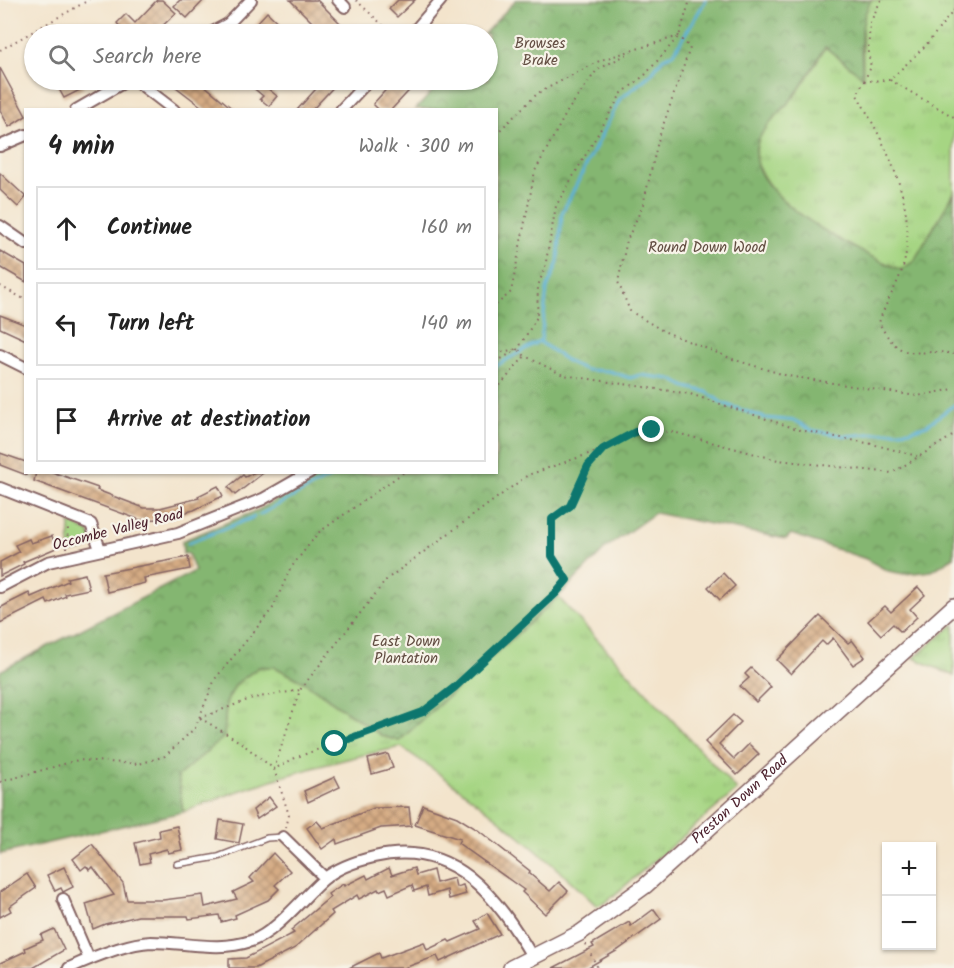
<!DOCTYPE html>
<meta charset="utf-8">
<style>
body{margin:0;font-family:Kalam,sans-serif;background:#f6f6f6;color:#222}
.controls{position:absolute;right:18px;bottom:18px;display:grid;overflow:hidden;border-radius:0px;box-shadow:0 2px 4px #0004}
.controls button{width:54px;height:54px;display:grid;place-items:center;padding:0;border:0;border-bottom:2px solid #e0e0e0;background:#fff;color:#222;font:30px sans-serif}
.stop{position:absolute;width:18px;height:18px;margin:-14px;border:4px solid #0f766e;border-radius:50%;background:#fff}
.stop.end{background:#0f766e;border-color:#fff;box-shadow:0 2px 6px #0008}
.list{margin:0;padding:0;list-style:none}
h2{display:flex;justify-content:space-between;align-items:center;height:78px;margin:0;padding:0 24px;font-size:26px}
h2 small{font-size:20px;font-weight:400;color:#767676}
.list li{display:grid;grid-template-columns:39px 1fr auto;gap:18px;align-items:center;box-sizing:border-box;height:84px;margin:0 12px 12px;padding:0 12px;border:2px solid #e0e0e0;border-radius:0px}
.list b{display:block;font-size:22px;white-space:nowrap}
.list em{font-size:20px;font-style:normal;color:#767676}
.icon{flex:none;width:33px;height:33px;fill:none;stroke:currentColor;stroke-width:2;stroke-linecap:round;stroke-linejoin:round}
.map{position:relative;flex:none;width:954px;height:968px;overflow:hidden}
.search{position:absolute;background:#fff;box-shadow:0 2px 4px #0004;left:24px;top:24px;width:474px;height:66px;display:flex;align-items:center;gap:15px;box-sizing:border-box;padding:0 21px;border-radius:33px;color:#767676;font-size:22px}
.panel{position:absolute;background:#fff;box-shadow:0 2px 4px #0004;left:24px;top:108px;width:474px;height:366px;border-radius:0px}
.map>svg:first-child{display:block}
.grass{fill:url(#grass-tufts);stroke:#787a57;stroke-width:1.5}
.forest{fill:url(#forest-crowns);stroke:#676a4e;stroke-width:1.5}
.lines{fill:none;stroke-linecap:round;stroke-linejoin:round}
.stream{stroke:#5cb1d8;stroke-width:3}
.building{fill:url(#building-cross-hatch)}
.lane-casing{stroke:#856463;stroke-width:8}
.street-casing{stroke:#856463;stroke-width:14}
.secondary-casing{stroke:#856463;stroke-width:18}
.path{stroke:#856463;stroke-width:2;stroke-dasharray:1.5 4.5;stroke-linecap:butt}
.lane{stroke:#fff;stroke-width:5}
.street{stroke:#fff;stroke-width:10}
.secondary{stroke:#fff;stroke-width:15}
.route{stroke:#0f766e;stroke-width:8}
.labels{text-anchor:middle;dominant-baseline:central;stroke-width:4.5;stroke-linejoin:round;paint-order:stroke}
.park-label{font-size:15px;fill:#614c41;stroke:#f7f3e8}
.street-label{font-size:15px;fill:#4a1f2b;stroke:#f7f3e8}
</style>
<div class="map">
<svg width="954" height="968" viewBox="0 0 954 968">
<defs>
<pattern id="grass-tufts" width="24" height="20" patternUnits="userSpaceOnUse" patternTransform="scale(1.5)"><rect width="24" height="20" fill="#a6d583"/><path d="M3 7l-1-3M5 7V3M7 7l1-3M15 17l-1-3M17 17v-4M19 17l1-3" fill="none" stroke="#90b671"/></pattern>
<pattern id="forest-crowns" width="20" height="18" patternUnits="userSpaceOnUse" patternTransform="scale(1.5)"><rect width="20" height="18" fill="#84b671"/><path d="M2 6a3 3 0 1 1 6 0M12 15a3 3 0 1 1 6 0" fill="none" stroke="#6e935d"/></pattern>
<pattern id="building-cross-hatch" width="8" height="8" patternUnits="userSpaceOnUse" patternTransform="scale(1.5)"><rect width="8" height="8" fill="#d5ac84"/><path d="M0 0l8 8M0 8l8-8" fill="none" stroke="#af8b6c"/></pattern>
</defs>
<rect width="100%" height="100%" fill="#f7f3e8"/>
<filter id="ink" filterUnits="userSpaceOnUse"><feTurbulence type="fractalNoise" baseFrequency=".0167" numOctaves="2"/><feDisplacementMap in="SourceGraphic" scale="12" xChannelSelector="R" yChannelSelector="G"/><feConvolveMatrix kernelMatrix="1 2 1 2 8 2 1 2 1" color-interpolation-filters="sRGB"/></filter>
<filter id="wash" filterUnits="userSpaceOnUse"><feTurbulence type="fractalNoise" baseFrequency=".008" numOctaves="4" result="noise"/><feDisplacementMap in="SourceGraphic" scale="24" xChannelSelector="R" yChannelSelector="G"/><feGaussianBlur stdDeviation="1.35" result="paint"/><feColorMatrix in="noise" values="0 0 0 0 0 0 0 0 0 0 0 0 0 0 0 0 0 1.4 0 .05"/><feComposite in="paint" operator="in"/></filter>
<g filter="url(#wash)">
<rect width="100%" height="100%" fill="#f3e4cc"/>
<!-- grass -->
<g class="grass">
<path d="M871,0h83v193l-40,68 -13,9c-40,-17 -156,-72 -144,-125 4,-17 22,-31 33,-44 14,-16 24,-36 35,-54l38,29 -1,-58z"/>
<polygon points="70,523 89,532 93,542 84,550 69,553"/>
<path d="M558,597l179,193 -131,112 -9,4c-61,-59 -126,-112 -196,-159 -75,15 -147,36 -218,65l-5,-36 46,-39 2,-34 10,-19 23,-17h16l29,15 78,54 17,5z"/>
<polygon points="954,624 954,676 914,658"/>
</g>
<!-- forest -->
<path class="forest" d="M516,0h355c-13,24 -10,50 -8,77l-38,-30c-11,19 -21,38 -35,54 -11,13 -25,24 -32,40 -23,52 107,114 143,129l13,-9 40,-68v364l-22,14 -28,3 -16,-3 -22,-12 -75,-25 -5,5 -131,-26 -48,34 -49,50 -159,144 -17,-5 -78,-54 -29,-15h-16l-23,17 -10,19 -2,34 -46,39 5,36 -183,42v-183l195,-100 -7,-18 -5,1 -1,-13 76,-31 66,-37 172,-1v-362l-80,-1 27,-29h45v-46h-4z"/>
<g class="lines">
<!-- stream -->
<g class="stream">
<polyline points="540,342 570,363 586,370 609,371 630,378 640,375 671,379 686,387 707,392 722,403 765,418 796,421 811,430 846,436 911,430 927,425 954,405"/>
<polyline points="496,366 541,340 547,289 558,262 562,213 620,99 651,74 663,58 673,54 706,0"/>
<polyline points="259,515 340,472"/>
<polyline points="188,543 254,517"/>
</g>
</g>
<g id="blocks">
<!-- building -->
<g class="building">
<polygon points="157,0 162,0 176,13 154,34 145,27 137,34 113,34 120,27 117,23 126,14 135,23"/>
<polygon points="180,0 204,0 187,18 174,6"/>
<polygon points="290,0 317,0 344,27 337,34 324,34"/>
<polygon points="398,0 415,0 397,17 389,9"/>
<polygon points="267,12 290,34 265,34 255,25"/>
<polygon points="0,68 26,116 9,127 0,110"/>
<polygon points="54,80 79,80 84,88 64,98"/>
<polygon points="167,80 198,80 234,110 206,110"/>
<polygon points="244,80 257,80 277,96 269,106 260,99 263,96"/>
<polygon points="324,80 340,80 312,110 297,110"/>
<polygon points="404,80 419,80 391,110 379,110 373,104 392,83 397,87"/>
<polygon points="0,173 26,197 18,207 0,190"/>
<polygon points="0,251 26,266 26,282 0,267"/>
<polygon points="0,315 26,325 26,340 0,328"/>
<polygon points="0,453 26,462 26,475 0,465"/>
<polygon points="36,472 52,472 98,488 97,490 144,508 160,508 199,498 198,496 218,486 223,496 194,510 160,519 140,520 34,481"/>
<polygon points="255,472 263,473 235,495 228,487 243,475 245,477"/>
<polygon points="52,536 56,548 23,562 24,564 0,576 0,562 19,552 15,545 29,539 31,543"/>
<polygon points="188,557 190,569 144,578 145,583 107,592 103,573"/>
<polygon points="723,573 735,586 720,600 708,587"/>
<polygon points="85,574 89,589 65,594 66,596 48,604 46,600 0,623 0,608 11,602 29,593 31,597 68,581 67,578"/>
<polygon points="918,587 925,595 910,609 917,617 901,632 893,624 881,635 868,621 885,606 891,612"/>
<polygon points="820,616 848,643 852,640 865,657 853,665 833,638 826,645 822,641 791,674 777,660"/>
<polygon points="751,668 771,687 756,702 740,686 749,678 745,674"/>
<polygon points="733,715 741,722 719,744 734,759 749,744 759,754 737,775 705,742"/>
<polygon points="388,754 393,768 372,774 368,759"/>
<polygon points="335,777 340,787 308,802 304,791"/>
<polygon points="269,797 276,806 257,819 253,810"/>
<polygon points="423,805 457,817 478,830 530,871 529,873 550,891 559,882 568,891 545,914 522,892 524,890 458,843 460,839 415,825"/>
<polygon points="409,807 411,826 381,828 337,844 336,839 322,849 307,828 317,821 323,828 374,808"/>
<polygon points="220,820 243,824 239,843 217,839"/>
<polygon points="177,826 182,850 168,853 167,849 148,854 150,862 140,864 135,843 160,837 159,830"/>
<polygon points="92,844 123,883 127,900 163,900 203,895 205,907 237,899 233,892 254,882 250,878 273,853 290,871 275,885 279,889 268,900 235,915 236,918 221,922 219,915 189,919 188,916 138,916 105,924 93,929 86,904 114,895 93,867 90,870 86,866 81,870 73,859"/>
<polygon points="64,867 73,887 63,892 61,888 55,891 47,875"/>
<polygon points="389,868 392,875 414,868 416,875 433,870 436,883 454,878 456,887 463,885 466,894 449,899 447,890 428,896 426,887 414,891 412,885 389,895 386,888 379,891 378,889 359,899 357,895 331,911 333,914 295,948 256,968 229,968 229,959 246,958 294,933 291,930 330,897 328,894 343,884 344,886 366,875 368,879"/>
<polygon points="27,874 36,888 9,907 11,911 0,917 0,892"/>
<polygon points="654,909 661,919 618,950 587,968 553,968 594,947 592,944 629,922 631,926"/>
<polygon points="487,913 500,934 440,962 437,956 404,968 349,968 379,953 381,958 424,942 427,950 448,940 450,942 480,929 475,921"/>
<polygon points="54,929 64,950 33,968 0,968 0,963 26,951 25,948 43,940 41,935"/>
</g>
</g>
</g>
<g filter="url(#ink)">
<use href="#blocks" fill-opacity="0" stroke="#856463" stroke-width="1.5"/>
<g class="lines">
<defs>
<polyline id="lane" points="177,864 218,857 267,838 283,837"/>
<g id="street">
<polyline points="338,0 345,7"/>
<polyline points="228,24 238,34"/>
<polyline points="209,34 228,24 251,0"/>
<polyline points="412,34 441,0"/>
<polyline points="135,80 174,110"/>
<polyline points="76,110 128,80"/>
<polyline points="341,110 369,80"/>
<polyline points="0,146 26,135"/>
<polyline points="0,226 26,244"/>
<polyline points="0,355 26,368"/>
<polyline points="0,488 91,524 100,549"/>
<polyline points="0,587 48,562 178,533 263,499 310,472"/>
<polyline points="283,837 325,878"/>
<polyline points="63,899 89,959"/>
<path d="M69,968c22,-10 59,-25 82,-26 34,0 67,10 100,-1 26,-9 53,-45 73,-62 14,-12 33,-18 50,-22 80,-19 123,40 159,101"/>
</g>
<g id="secondary">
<path id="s1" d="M511,968l69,-35 65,-47 309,-280"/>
</g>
</defs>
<!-- lane casing -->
<use href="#lane" class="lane-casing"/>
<!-- street casing -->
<use href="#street" class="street-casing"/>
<!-- secondary casing -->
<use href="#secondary" class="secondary-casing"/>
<!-- path -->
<g class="path">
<polyline points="356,0 392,34"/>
<path d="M881,0l-11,23 -2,29 3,15 -14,28c28,49 61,109 47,168 -5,21 -19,39 -25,60 25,45 38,23 75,31"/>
<polyline points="0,50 89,0"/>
<polyline points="890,80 954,117"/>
<polyline points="864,81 890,80 926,45 954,10"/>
<polyline points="496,134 538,93 601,60 679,36 690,48 659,137 643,205 627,240 618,282 630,311 663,331 735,360 788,376 917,396 954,389"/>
<polyline points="0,286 26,300"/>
<polyline points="496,305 511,292 535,171 568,110 597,70 631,52"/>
<polyline points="496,353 518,349 525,356 563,375 690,394 800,430 872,444 917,456"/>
<polyline points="496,362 518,349 537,317 538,286 545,267 556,206 621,94 645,75 679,36 690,0"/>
<polyline points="496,390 525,356"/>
<polyline points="67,548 68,527"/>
<polyline points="200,718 240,742 274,769 300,690 387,579 528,475 603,449 639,430 673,432 778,460 892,473 954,435"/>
<polyline points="200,718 253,698 300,690"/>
<polyline points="0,782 78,760 139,764 165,756 195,728 215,679 273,608 290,569 318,533 404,472"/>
<polyline points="286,828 289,815 274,769 297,757 423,712 455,687 567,580 552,557 552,519 570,506 588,466 602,451"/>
<polyline points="585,944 598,968"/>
</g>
<!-- lane -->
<use href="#lane" class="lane"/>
<!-- street -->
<use href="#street" class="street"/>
<!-- secondary -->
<use href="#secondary" class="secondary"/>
</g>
</g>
<g class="lines" filter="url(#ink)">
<!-- route -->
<polyline class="route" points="335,744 423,712 455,687 556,593 567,580 552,556 552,519 570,506 588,466 603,449 639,430 652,430"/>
</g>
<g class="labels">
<!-- park labels -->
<g class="park-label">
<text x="540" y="44">Browses<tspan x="540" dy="17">Brake</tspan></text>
<text x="707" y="248">Round Down Wood</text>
<text x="406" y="642">East Down<tspan x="406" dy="17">Plantation</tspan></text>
</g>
<!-- street labels -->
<g class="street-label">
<text transform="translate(118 530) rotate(-14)">Occombe Valley Road</text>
<text stroke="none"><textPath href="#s1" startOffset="286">Preston Down Road</textPath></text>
</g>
</g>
</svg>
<div class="controls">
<button>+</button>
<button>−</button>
</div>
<div class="stop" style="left:335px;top:744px"></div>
<div class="stop end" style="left:652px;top:430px"></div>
<div class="search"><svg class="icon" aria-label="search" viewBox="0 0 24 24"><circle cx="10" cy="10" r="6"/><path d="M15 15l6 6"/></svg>Search here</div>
<section class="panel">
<h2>4 min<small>Walk · 300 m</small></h2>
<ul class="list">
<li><svg class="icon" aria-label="ahead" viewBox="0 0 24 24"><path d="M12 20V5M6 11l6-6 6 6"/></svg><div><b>Continue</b></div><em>160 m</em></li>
<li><svg class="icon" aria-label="left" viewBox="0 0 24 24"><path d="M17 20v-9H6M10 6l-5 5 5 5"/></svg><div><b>Turn left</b></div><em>140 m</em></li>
<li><svg class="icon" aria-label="arrive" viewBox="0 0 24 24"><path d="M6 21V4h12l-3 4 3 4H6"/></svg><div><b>Arrive at destination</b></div></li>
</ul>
</section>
</div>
